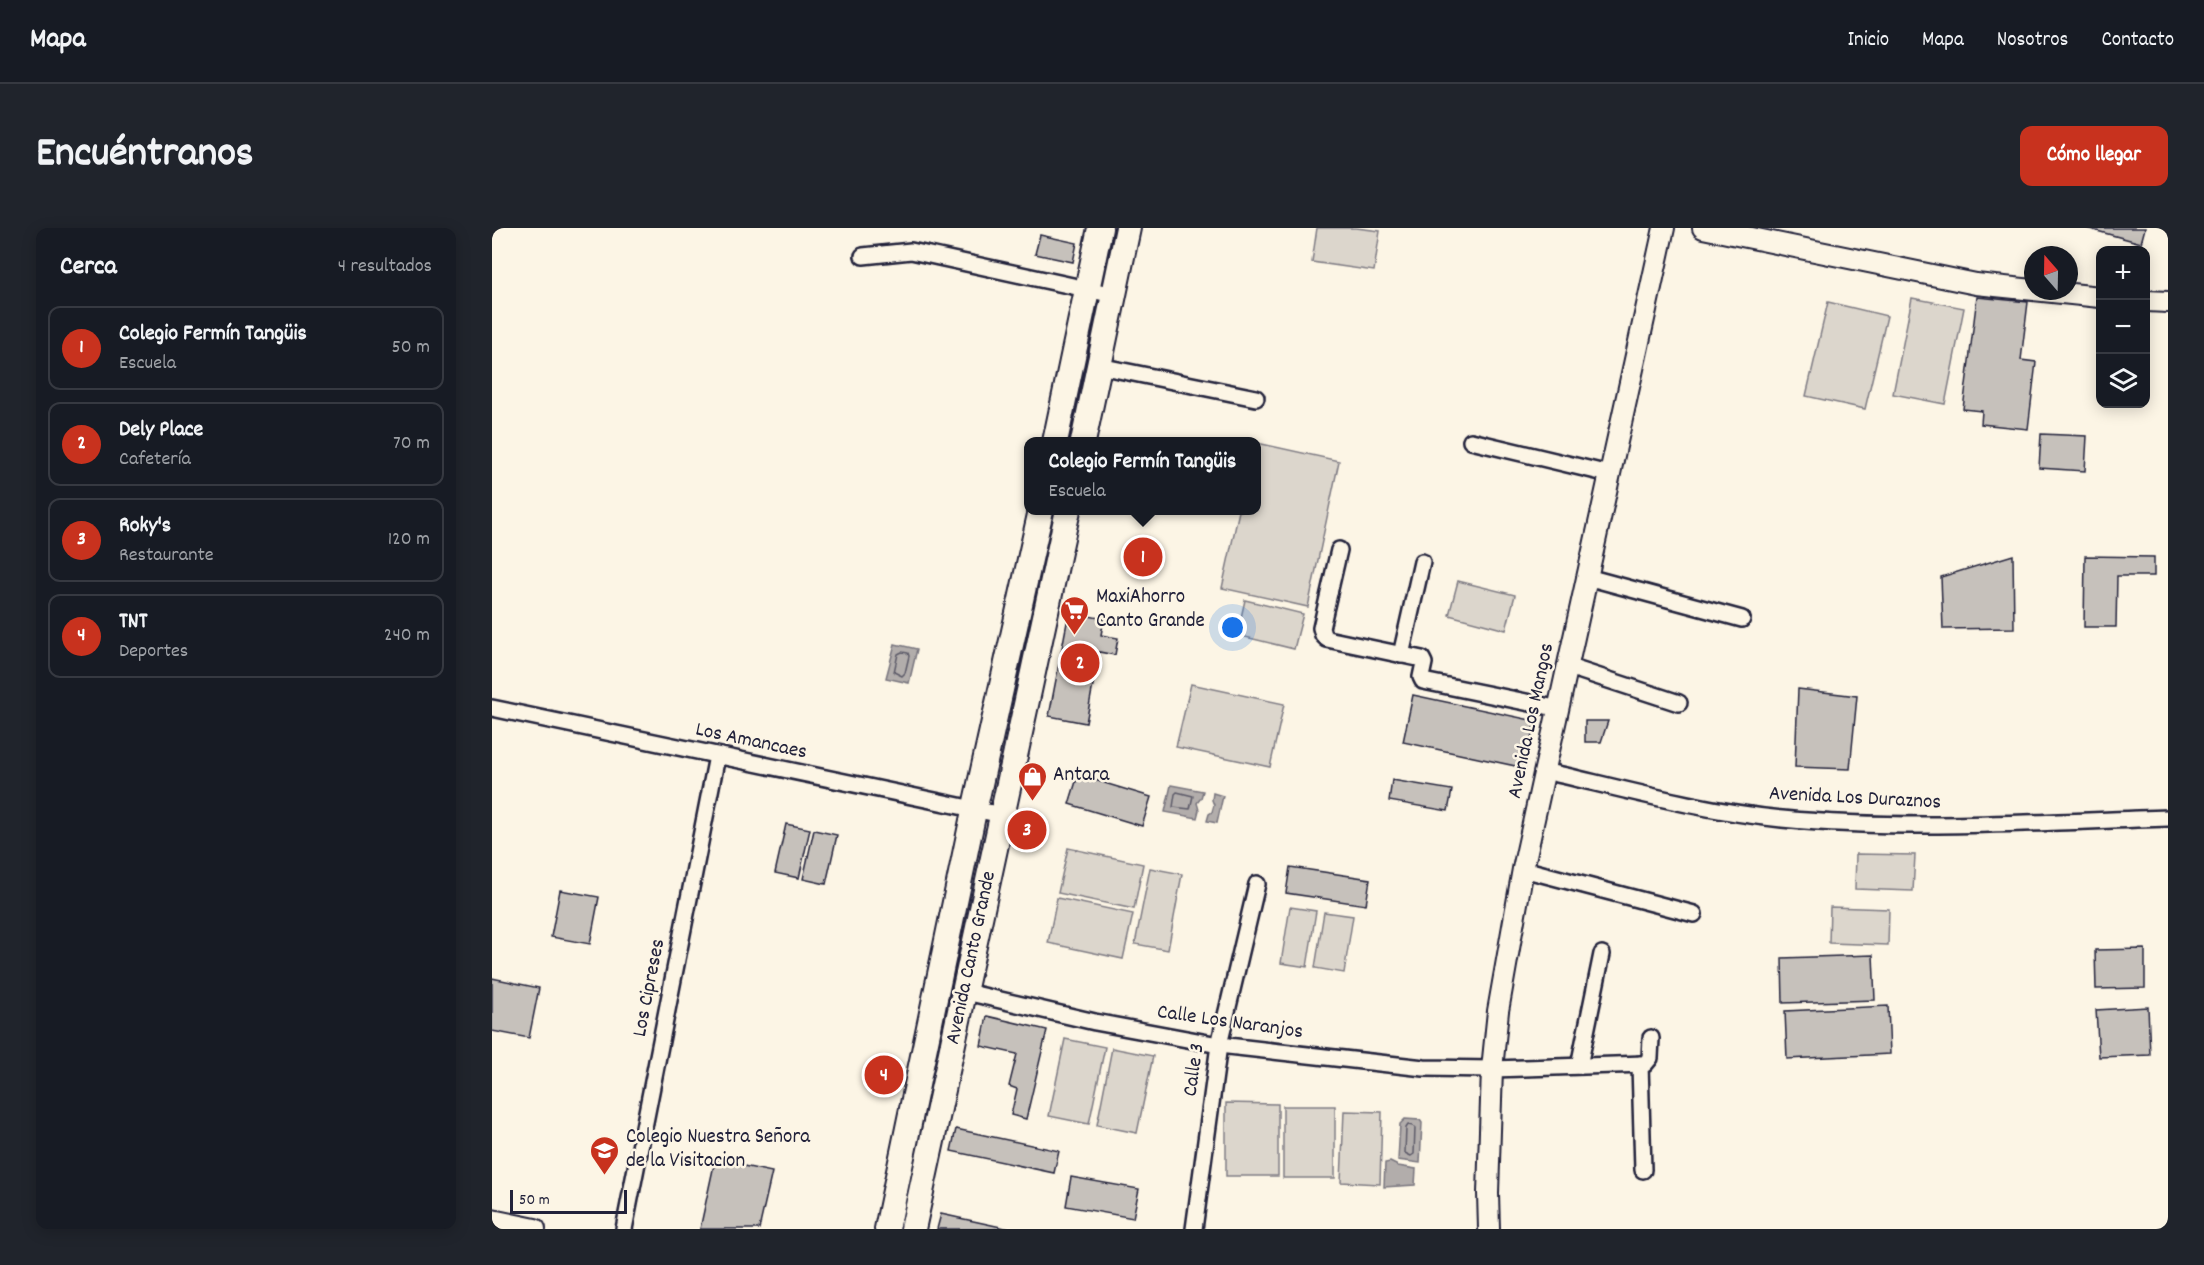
<!DOCTYPE html>
<html lang="es">
<meta charset="utf-8">
<style>
body{margin:0;font-family:Dekko,sans-serif;background:#20242c;color:#f1f3f6}
.controls{position:absolute;right:18px;top:18px;display:grid;overflow:hidden;border-radius:12px;box-shadow:0 3px 15px #0003}
.controls button{width:54px;height:54px;display:grid;place-items:center;padding:0;border:0;border-bottom:2px solid #363941;background:#171b24;color:#f1f3f6;font:30px sans-serif}
.compass{position:absolute;left:1532px;top:18px;width:54px;height:54px;border-radius:50%;background:#171b24;box-shadow:0 3px 15px #0003;rotate:340deg}
.scale{position:absolute;left:18px;bottom:15px;width:117px;box-sizing:border-box;padding-left:6px;border:3px solid #22223b;border-top:0;font-size:16px;line-height:21px;white-space:nowrap;color:#22223b;-webkit-text-stroke:4px #fcf5e5;paint-order:stroke}
.you{position:absolute;left:741px;top:400px;width:21px;height:21px;margin:-15px;border:4px solid #fff;border-radius:50%;background:#1a73e8;box-shadow:0 0 0 9px #1a73e833}
.badge{display:grid;place-items:center;width:39px;height:39px;border-radius:50%;background:#c8321e;color:#fff;font-size:20px;font-weight:700}
.pin{position:absolute;translate:-50% -50%;border:3px solid #fff;box-shadow:0 2px 6px #0006}
.popup{position:absolute;left:532px;top:209px;width:237px;height:78px;box-sizing:border-box;display:grid;place-content:center;border-radius:12px;background:#171b24;filter:drop-shadow(0 2px 4px #0005);font-size:20px;white-space:nowrap;color:#9ea1a6}
.popup b{font-size:22px;color:#f1f3f6}
.popup::after{content:'';position:absolute;left:50%;top:100%;margin-left:-12px;border:12px solid transparent;border-top-color:#171b24}
.list{margin:0;padding:0;list-style:none}
h2{display:flex;justify-content:space-between;align-items:center;height:78px;margin:0;padding:0 24px;font-size:26px}
h2 small{font-size:20px;font-weight:400;color:#9ea1a6}
.list li{display:grid;grid-template-columns:39px 1fr auto;gap:18px;align-items:center;box-sizing:border-box;height:84px;margin:0 12px 12px;padding:0 12px;border:2px solid #363941;border-radius:12px}
.list b{display:block;font-size:22px;white-space:nowrap}
.list p{margin:0;font-size:20px;white-space:nowrap;color:#9ea1a6}
.list em{font-size:20px;font-style:normal;color:#9ea1a6}
.icon{flex:none;width:33px;height:33px;fill:none;stroke:currentColor;stroke-width:2;stroke-linecap:round;stroke-linejoin:round}
.map{position:relative;flex:none;width:1676px;height:1001px;overflow:hidden;border-radius:12px}
header{display:flex;align-items:center;gap:36px;box-sizing:border-box;height:84px;padding:0 30px;background:#171b24;border-bottom:2px solid #363941}
header strong{font-size:28px}
nav{display:flex;gap:33px;margin-inline-start:auto;font-size:21px}
.intro{display:flex;align-items:center;justify-content:space-between;box-sizing:border-box;height:144px;padding:0 36px}
h1{margin:0;font-size:42px}
.button{padding:15px 27px;border-radius:12px;background:#c8321e;color:#fff;font-size:21px;font-weight:700}
main{display:flex;gap:36px;padding:0 36px}
aside{flex:1;background:#171b24;border-radius:12px;box-shadow:0 3px 15px #0003}
.map>svg:first-child{display:block}
.grass{fill:url(#grass-tufts);stroke:#7f7c84;stroke-width:1.5}
.park{fill:#dcd6cc;stroke:#7f7c84;stroke-width:1.5}
.water{fill:#b2adab;stroke:#78757e;stroke-width:1.5}
.lines{fill:none;stroke-linecap:round;stroke-linejoin:round}
.shore{stroke:#5c5a68;stroke-width:1.5}
.building{fill:#c6c1bb;stroke:#22223b;stroke-width:1.5}
.minor-casing{stroke:#22223b;stroke-width:20}
.tertiary-casing{stroke:#22223b;stroke-width:24}
.primary-casing{stroke:#22223b;stroke-width:28}
.minor{stroke:#fcf5e5;stroke-width:15}
.tertiary{stroke:#fcf5e5;stroke-width:20}
.primary{stroke:#fcf5e5;stroke-width:24}
.labels{text-anchor:middle;dominant-baseline:central;stroke-width:5;stroke-linejoin:round;paint-order:stroke}
.poi-label{font-size:21px;fill:#22223b;stroke:#fcf5e5;text-anchor:start}
.street-label{font-size:21px;fill:#22223b;stroke:#fcf5e5}
</style>
<header>
<strong>Mapa</strong>
<nav><a>Inicio</a><a>Mapa</a><a>Nosotros</a><a>Contacto</a></nav>
</header>
<div class="intro"><h1>Encuéntranos</h1><a class="button">Cómo llegar</a></div>
<main>
<aside>
<h2>Cerca<small>4 resultados</small></h2>
<ul class="list">
<li><span class="badge">1</span><div><b>Colegio Fermín Tangüis</b><p>Escuela</p></div><em>50 m</em></li>
<li><span class="badge">2</span><div><b>Dely Place</b><p>Cafetería</p></div><em>70 m</em></li>
<li><span class="badge">3</span><div><b>Roky's</b><p>Restaurante</p></div><em>120 m</em></li>
<li><span class="badge">4</span><div><b>TNT</b><p>Deportes</p></div><em>240 m</em></li>
</ul>
</aside>
<div class="map">
<svg width="1676" height="1001" viewBox="0 0 1676 1001">
<defs>
<pattern id="grass-tufts" width="24" height="20" patternUnits="userSpaceOnUse" patternTransform="scale(1.5)"><rect width="24" height="20" fill="#dcd6cc"/><path d="M3 7l-1-3M5 7V3M7 7l1-3M15 17l-1-3M17 17v-4M19 17l1-3" fill="none" stroke="#bcb7b0"/></pattern>
</defs>
<rect width="100%" height="100%" fill="#fcf5e5"/>
<filter id="ink" filterUnits="userSpaceOnUse"><feTurbulence type="fractalNoise" baseFrequency=".0167" numOctaves="2"/><feDisplacementMap in="SourceGraphic" scale="12" xChannelSelector="R" yChannelSelector="G"/><feConvolveMatrix kernelMatrix="1 2 1 2 8 2 1 2 1" color-interpolation-filters="sRGB"/></filter>
<g filter="url(#ink)">
<!-- grass -->
<g class="grass">
<polygon points="599,78 608,79 583,213 569,214"/>
<polygon points="554,283 568,283 506,559 498,558"/>
<polygon points="492,602 497,605 415,1001 400,1001 485,604"/>
</g>
<!-- park -->
<g class="park">
<polygon points="825,0 864,0 888,3 882,43 820,34"/>
<polygon points="1420,70 1472,80 1453,176 1401,166"/>
<polygon points="1336,74 1395,88 1373,181 1314,168"/>
<polygon points="765,215 847,233 816,379 730,360 747,283 765,282"/>
<polygon points="966,353 1023,367 1014,402 957,387"/>
<polygon points="753,372 811,386 802,421 745,407"/>
<polygon points="699,456 792,476 778,539 684,519"/>
<polygon points="576,620 651,636 642,681 566,665"/>
<polygon points="1364,626 1423,627 1421,663 1363,661"/>
<polygon points="658,640 690,646 676,722 643,716"/>
<polygon points="565,670 641,686 631,731 556,715"/>
<polygon points="798,679 824,683 815,739 789,735"/>
<polygon points="1338,679 1397,681 1396,717 1337,715"/>
<polygon points="832,684 861,688 852,745 823,740"/>
<polygon points="573,811 613,819 597,896 557,888"/>
<polygon points="620,820 661,828 645,905 605,897"/>
<polygon points="734,875 786,876 786,948 734,948"/>
<rect x="791" y="878" width="52" height="72"/>
<polygon points="852,883 890,884 888,956 849,954"/>
</g>
<!-- water -->
<g class="water">
<polygon points="403,416 425,421 417,455 394,450"/>
<polygon points="679,557 711,563 709,570 705,575 707,582 705,590 673,584"/>
<polygon points="721,565 731,568 725,595 715,593 717,586 720,584 722,577 720,572"/>
<polygon points="913,891 928,892 930,895 928,935 906,932 908,896"/>
<polygon points="898,934 906,938 924,941 923,957 892,959 893,935"/>
</g>
<g class="lines">
<!-- shore -->
<g class="shore">
<polygon points="410,424 416,425 417,428 413,445 410,448 402,444 406,426"/>
<polygon points="685,564 701,568 698,581 681,579 683,566"/>
<polygon points="916,897 921,898 923,900 922,926 919,928 913,925 914,900"/>
</g>
</g>
<!-- building -->
<g class="building">
<polygon points="1594,0 1653,0 1649,15"/>
<polygon points="548,7 585,15 581,34 543,26"/>
<polygon points="1485,69 1536,74 1529,132 1544,134 1536,201 1489,196 1490,183 1471,181"/>
<polygon points="1549,206 1595,208 1593,243 1547,240"/>
<polygon points="1521,327 1522,400 1451,401 1449,349"/>
<polygon points="1593,328 1662,329 1662,348 1625,348 1624,399 1592,399"/>
<polygon points="577,384 612,391 609,407 626,410 623,427 607,424 594,495 557,488"/>
<polygon points="1306,461 1365,468 1358,541 1303,539"/>
<polygon points="921,467 1043,493 1033,540 911,514"/>
<polygon points="1093,493 1116,493 1109,514 1093,514"/>
<polygon points="586,547 659,569 650,598 577,576"/>
<polygon points="900,552 960,562 956,583 897,573"/>
<polygon points="294,596 318,601 307,650 283,645"/>
<polygon points="322,602 345,607 334,656 311,651"/>
<polygon points="798,639 878,651 874,677 794,665"/>
<polygon points="68,662 107,669 98,716 59,709"/>
<polygon points="1653,721 1653,760 1604,761 1603,722"/>
<polygon points="1381,727 1383,772 1291,775 1290,730"/>
<polygon points="0,750 47,760 37,810 0,803"/>
<polygon points="1396,778 1398,826 1295,831 1293,783"/>
<polygon points="1656,779 1658,827 1607,829 1604,782"/>
<polygon points="495,788 555,802 534,891 519,887 525,861 517,858 525,826 489,818"/>
<polygon points="464,901 567,923 562,945 459,923"/>
<polygon points="223,932 280,944 267,1001 208,1001"/>
<polygon points="579,949 647,961 641,990 574,978"/>
<polygon points="449,986 518,1001 445,1001"/>
</g>
<g class="lines">
<defs>
<g id="minor">
<polyline points="371,28 419,23 622,67"/>
<polyline points="607,138 764,170"/>
<polyline points="979,213 1117,246"/>
<polyline points="847,322 829,400 831,407 835,411 930,431 932,435 929,449 931,453 1068,481"/>
<polyline points="1095,349 1250,391"/>
<polyline points="909,427 930,334"/>
<polyline points="1077,439 1187,475"/>
<polyline points="0,480 510,587"/>
<path d="M1053,543c78,18 157,40 237,48 128,12 258,3 386,-1"/>
<polyline points="1031,641 1202,686"/>
<polyline points="474,764 603,794 727,817 932,840 1000,841 1153,836 1158,830 1159,810"/>
<polyline points="1148,836 1151,942"/>
<polyline points="1087,838 1110,726"/>
<polyline points="132,1001 225,528"/>
<polyline points="702,1001 727,817 765,656"/>
</g>
<g id="tertiary">
<polyline points="1211,0 1484,56 1608,69"/>
<polyline points="1654,73 1676,74"/>
<polyline points="0,992 43,1001"/>
<polyline points="997,1001 996,965 1000,841 1006,783 1031,641 1172,0"/>
</g>
<g id="primary">
<polyline points="563,214 608,0"/>
<polyline points="591,214 636,0"/>
<polyline points="395,1001 482,583 549,282"/>
<polyline points="421,1001 576,282"/>
</g>
</defs>
<!-- minor casing -->
<use href="#minor" class="minor-casing"/>
<!-- tertiary casing -->
<use href="#tertiary" class="tertiary-casing"/>
<!-- primary casing -->
<use href="#primary" class="primary-casing"/>
<!-- minor -->
<use href="#minor" class="minor"/>
<!-- tertiary -->
<use href="#tertiary" class="tertiary"/>
<!-- primary -->
<use href="#primary" class="primary"/>
</g>
</g>
<!-- icons -->
<defs>
<symbol id="supermarket-pin" viewBox="-11 -11 22 30"><path d="M0 17L-7.5 6A9.5 9.5 0 1 1 7.5 6Z" fill="#c8321e" stroke="#fcf5e5"/><path d="M-6-5.5h2.5l.6 2H6L4.5 2H-2.5L-4.4-4H-6ZM-1.5 3.2a1.3 1.3 0 1 0 .1 0ZM3 3.2a1.3 1.3 0 1 0 .1 0Z" fill="#fff"/></symbol>
<symbol id="shop-pin" viewBox="-11 -11 22 30"><path d="M0 17L-7.5 6A9.5 9.5 0 1 1 7.5 6Z" fill="#c8321e" stroke="#fcf5e5"/><path d="M-5-2.5h2.3a2.7 3.5 0 0 1 5.4 0H5L5.5 6h-11ZM-1.5-2.5h3a1.5 2.3 0 0 0-3 0Z" fill="#fff"/></symbol>
<symbol id="school-pin" viewBox="-11 -11 22 30"><path d="M0 17L-7.5 6A9.5 9.5 0 1 1 7.5 6Z" fill="#c8321e" stroke="#fcf5e5"/><path d="M0-5L7-2L0 1L-7-2ZM-4 1L0 2.5L4 1V4Q0 6-4 4Z" fill="#fff"/></symbol>
</defs>
<g fill-rule="evenodd">
<use href="#supermarket-pin" x="566" y="366" width="33" height="45"/>
<use href="#shop-pin" x="524" y="532" width="33" height="45"/>
<use href="#school-pin" x="96" y="906" width="33" height="45"/>
</g>
<g class="labels">
<!-- poi labels -->
<g class="poi-label">
<text x="604" y="370">MaxiAhorro<tspan x="604" dy="24">Canto Grande</tspan></text>
<text x="561" y="548">Antara</text>
<text x="134" y="910">Colegio Nuestra Señora<tspan x="134" dy="24">de la Visitacion</tspan></text>
</g>
<!-- street labels -->
<g class="street-label">
<text transform="translate(1040 493) rotate(-78)">Avenida Los Mangos</text>
<text transform="translate(259 514) rotate(12)">Los Amancaes</text>
<text transform="translate(1363 571) rotate(3)">Avenida Los Duraznos</text>
<text transform="translate(480 730) rotate(-78)">Avenida Canto Grande</text>
<text transform="translate(158 760) rotate(-79)">Los Cipreses</text>
<text transform="translate(738 795) rotate(8)">Calle Los Naranjos</text>
<text transform="translate(703 842) rotate(-82)">Calle 3</text>
</g>
</g>
</svg>
<div class="controls">
<button>+</button>
<button>−</button>
<button><svg class="icon" aria-label="layers" viewBox="0 0 24 24"><path d="M12 4l9 5-9 5-9-5zM3 14l9 5 9-5"/></svg></button>
</div>
<svg class="compass" viewBox="-18 -18 36 36"><path d="M0-13l5 13h-10z" fill="#e53935"/><path d="M0 13l5-13h-10z" fill="#9ea1a6"/></svg>
<div class="scale">50 m</div>
<div class="you"></div>
<div class="pin badge" style="left:651px;top:329px">1</div>
<div class="popup"><b>Colegio Fermín Tangüis</b>Escuela</div>
<div class="pin badge" style="left:588px;top:435px">2</div>
<div class="pin badge" style="left:535px;top:602px">3</div>
<div class="pin badge" style="left:392px;top:847px">4</div>
</div>
</main>
